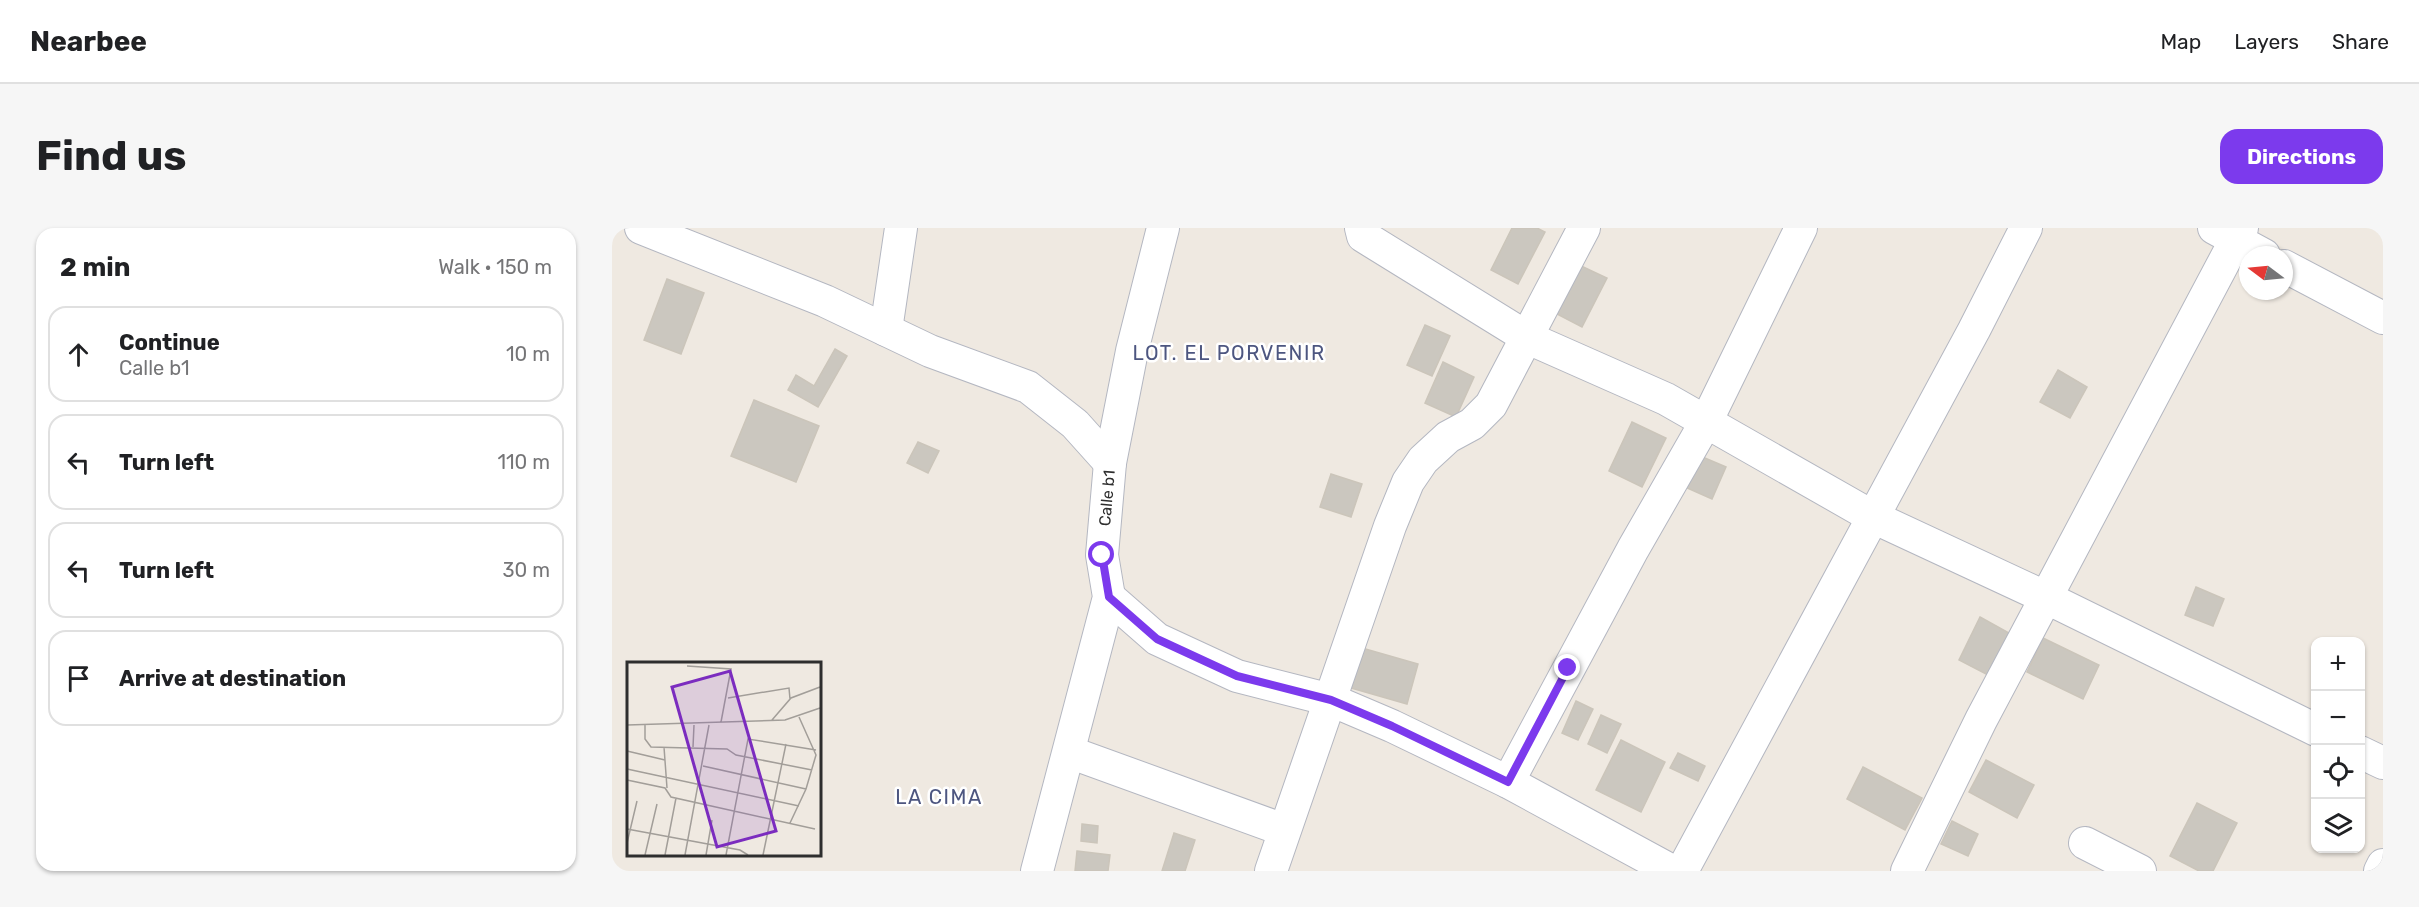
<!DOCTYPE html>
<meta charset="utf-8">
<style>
body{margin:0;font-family:Rubik,sans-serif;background:#f6f6f6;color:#202124}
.controls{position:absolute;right:18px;bottom:18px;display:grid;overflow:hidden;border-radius:12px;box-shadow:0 2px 4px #0004}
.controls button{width:54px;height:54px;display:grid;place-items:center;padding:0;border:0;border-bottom:2px solid #e0e0e0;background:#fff;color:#202124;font:30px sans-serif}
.compass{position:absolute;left:1627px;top:18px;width:54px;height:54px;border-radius:50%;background:#fff;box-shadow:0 2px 4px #0004;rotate:286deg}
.stop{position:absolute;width:18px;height:18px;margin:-14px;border:4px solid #7c3aed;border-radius:50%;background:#fff}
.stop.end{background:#7c3aed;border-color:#fff;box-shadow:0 2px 6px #0008}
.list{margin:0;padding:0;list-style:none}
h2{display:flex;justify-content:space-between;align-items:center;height:78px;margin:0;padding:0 24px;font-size:26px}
h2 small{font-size:20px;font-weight:400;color:#757577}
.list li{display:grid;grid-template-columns:39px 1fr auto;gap:18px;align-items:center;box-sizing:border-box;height:96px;margin:0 12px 12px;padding:0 12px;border:2px solid #e0e0e0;border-radius:18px}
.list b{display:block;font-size:22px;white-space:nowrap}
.list p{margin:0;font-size:20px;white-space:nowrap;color:#757577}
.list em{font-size:20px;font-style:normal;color:#757577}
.icon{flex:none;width:33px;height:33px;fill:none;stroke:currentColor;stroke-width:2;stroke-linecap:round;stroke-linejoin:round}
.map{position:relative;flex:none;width:1771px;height:643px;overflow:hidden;border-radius:18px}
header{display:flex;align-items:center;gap:36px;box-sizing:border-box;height:84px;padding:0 30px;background:#fff;border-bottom:2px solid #e0e0e0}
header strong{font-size:28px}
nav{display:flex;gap:33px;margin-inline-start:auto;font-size:21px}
.intro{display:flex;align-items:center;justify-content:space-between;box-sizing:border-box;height:144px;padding:0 36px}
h1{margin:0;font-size:42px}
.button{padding:15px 27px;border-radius:18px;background:#7c3aed;color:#fff;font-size:21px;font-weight:700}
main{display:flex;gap:36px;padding:0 36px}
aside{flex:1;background:#fff;border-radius:18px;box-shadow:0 2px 4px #0004}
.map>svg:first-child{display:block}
.building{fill:#cbc7bf;stroke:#cbc5ba;stroke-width:1.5}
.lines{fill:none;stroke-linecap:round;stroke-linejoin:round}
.minor-casing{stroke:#b4b7c1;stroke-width:34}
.minor{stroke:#fff;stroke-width:32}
.route{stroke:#7c3aed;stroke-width:8}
.labels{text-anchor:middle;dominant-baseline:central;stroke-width:5;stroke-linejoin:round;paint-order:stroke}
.street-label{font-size:16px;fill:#2e2e2e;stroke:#fff}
.quarter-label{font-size:20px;letter-spacing:1.5px;fill:#4d5680;stroke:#fff}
.inset-road{fill:none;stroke:#a29e99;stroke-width:1.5}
.view{fill:#7b2cbf;fill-opacity:0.15;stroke:#7b2cbf;stroke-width:3}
.inset-edge{fill:none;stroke:#2e2e2e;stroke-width:3}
</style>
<header>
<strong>Nearbee</strong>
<nav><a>Map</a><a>Layers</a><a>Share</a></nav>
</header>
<div class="intro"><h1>Find us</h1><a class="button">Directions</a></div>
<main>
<aside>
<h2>2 min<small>Walk · 150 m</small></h2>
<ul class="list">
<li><svg class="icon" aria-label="ahead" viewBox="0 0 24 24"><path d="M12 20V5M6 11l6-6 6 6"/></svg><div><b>Continue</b><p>Calle b1</p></div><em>10 m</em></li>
<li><svg class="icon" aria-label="left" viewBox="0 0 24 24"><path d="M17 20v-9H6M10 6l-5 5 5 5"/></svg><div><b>Turn left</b></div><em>110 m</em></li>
<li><svg class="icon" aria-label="left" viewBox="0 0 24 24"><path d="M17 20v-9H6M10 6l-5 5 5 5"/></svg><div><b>Turn left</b></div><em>30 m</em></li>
<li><svg class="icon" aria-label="arrive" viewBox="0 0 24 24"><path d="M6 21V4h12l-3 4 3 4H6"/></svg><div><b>Arrive at destination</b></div></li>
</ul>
</aside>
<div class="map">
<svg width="1771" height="643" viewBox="0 0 1771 643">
<rect width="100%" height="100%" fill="#efe9e1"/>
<!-- building -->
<g class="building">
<polygon points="900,0 925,0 933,4 906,56 879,42"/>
<polygon points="967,37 995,50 970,99 943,85"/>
<polygon points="55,51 92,65 69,126 32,112"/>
<polygon points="813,97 838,108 820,148 795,137"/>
<polygon points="223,121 235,128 206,179 176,162 184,147 202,158"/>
<polygon points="831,134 862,149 844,189 813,175"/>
<polygon points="1446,142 1475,159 1458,190 1428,174"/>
<polygon points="142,172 207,198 184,254 119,228"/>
<polygon points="1020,194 1054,210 1030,259 997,243"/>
<polygon points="306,214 327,223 316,245 295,235"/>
<polygon points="1081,225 1114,239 1100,271 1066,256"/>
<polygon points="719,246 750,256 739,289 708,279"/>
<polygon points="1584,359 1612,371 1601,398 1573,387"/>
<polygon points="1368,389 1397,405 1376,447 1347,432"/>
<polygon points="1431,410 1487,437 1471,471 1415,444"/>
<polygon points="750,420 806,436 795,476 739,460"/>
<polygon points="964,473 981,481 966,512 950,505"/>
<polygon points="989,487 1009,496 995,525 976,516"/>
<polygon points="1009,512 1053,534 1029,584 984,562"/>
<polygon points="1066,525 1093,538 1086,553 1058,540"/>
<polygon points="1374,532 1422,557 1405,590 1357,564"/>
<polygon points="1251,539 1310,570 1293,602 1235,571"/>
<polygon points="1585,575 1625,595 1601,643 1587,643 1558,628"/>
<polygon points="1340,593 1366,606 1356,628 1329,616"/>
<polygon points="470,596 486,598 485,615 469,613"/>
<polygon points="562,605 583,612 573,643 550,643"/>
<polygon points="465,623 498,627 496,643 463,643"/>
</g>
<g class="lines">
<defs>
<g id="minor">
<polyline points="29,0 213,73 318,123 416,159 463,196 498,235"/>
<polyline points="749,0 751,8 759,13 916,110 1054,171 1261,289 1435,370 1704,502"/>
<polyline points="1602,0 1652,27"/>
<polyline points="1672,38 1771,90"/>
<polyline points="274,102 289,0"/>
<polyline points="497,369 545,411 625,448 719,472 780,498 896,554 1060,643"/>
<polyline points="457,524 672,602"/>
<polyline points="1748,524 1771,535"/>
<polyline points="896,554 1021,321 1095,192 1189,0"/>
<polyline points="1473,615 1528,643"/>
<polyline points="425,643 497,369 490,327 498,235 520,123 551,0"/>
<polyline points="659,643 778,298 796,254 811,232 836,209 860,196 879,177 972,0"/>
<polyline points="1070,643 1362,102 1414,0"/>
<polyline points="1295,643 1369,492 1630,0"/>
<polyline points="1768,643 1771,637"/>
</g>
</defs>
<!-- minor casing -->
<use href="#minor" class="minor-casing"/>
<!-- minor -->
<use href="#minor" class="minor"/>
</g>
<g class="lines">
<!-- route -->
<polyline class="route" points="490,327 497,369 545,411 625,448 719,472 780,498 896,554 956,440"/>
</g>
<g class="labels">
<!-- street labels -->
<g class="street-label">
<text transform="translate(495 270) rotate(-85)">Calle b1</text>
</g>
<!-- quarter labels -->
<g class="quarter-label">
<text x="617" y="125">LOT. EL PORVENIR</text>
<text x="327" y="569">LA CIMA</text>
</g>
</g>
<!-- overview -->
<g transform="translate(15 434)">
<rect width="194" height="194" fill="#efe9e1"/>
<path class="inset-road" d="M60,4l44,3 -10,53M101,36l61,-10 1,11M145,58l19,-22 29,-11M18,62v15l6,8 76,2 9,6 76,15M0,63l158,-5 35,-12M37,85l3,41M66,85l1,-22M0,89l38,9M76,104l103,23M0,107l172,37M0,118l38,8 6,9 144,32M163,161l16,-34 10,-34 -17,-38M0,167l113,21 8,5M0,181l10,-42M18,193l12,-51M38,193l11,-57M58,193l24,-130M79,193l6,-35M99,193l22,-116 68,11M136,193l23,-111"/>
<path class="view" d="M103,9l46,160 -59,16 -45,-160z"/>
<rect width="194" height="194" class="inset-edge"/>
</g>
</svg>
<div class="controls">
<button>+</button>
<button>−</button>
<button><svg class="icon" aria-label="locate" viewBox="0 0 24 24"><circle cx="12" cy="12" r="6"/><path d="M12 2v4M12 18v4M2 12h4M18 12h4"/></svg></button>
<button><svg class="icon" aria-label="layers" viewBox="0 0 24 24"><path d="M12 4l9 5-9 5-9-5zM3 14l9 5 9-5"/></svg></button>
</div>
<svg class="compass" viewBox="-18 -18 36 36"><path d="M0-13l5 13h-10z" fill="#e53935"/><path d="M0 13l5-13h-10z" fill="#757577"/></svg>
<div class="stop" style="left:490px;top:327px"></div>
<div class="stop end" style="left:956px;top:440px"></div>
</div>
</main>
